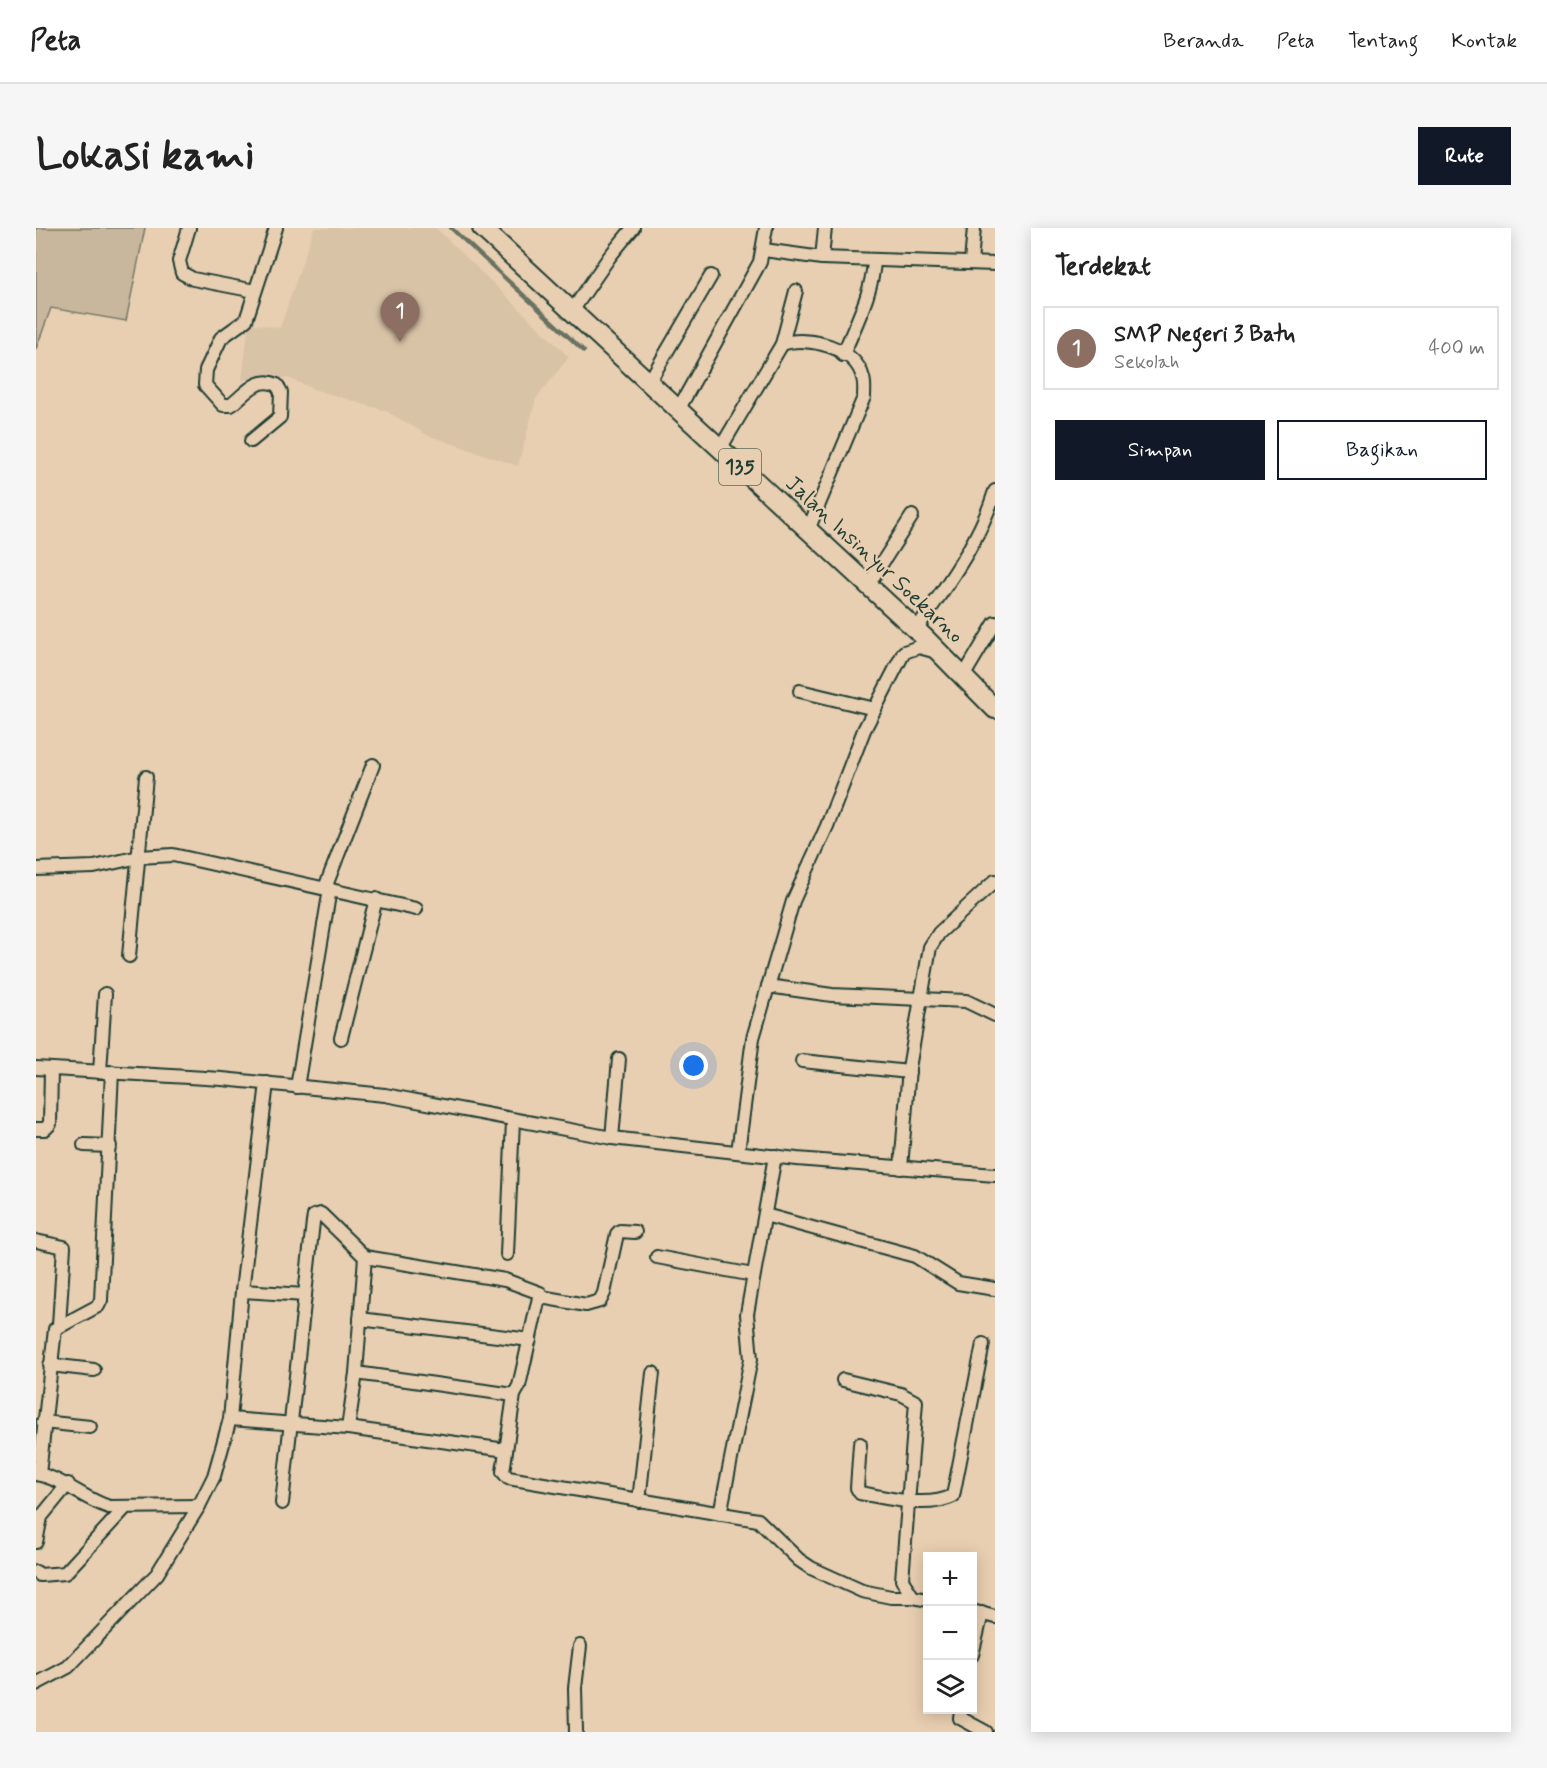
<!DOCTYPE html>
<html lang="id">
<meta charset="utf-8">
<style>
body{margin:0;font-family:Mynerve,sans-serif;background:#f6f6f6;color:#222}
.controls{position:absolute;right:18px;bottom:18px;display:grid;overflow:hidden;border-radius:0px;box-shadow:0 3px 15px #0003}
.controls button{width:54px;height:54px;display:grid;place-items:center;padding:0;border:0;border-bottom:2px solid #e0e0e0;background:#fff;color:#222;font:30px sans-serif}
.you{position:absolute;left:658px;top:838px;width:21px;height:21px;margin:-15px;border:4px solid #fff;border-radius:50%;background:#1a73e8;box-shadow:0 0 0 9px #1a73e833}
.badge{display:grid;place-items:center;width:39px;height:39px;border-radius:50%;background:#111827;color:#fff;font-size:20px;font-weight:700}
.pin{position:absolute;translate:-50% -50px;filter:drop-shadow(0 2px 3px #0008)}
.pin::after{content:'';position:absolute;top:32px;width:21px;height:18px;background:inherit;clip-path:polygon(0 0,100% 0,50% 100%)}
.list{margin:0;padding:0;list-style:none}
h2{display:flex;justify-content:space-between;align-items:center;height:78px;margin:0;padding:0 24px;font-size:26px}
h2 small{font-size:20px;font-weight:400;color:#767676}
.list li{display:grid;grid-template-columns:39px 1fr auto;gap:18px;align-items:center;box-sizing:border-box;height:84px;margin:0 12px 12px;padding:0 12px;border:2px solid #e0e0e0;border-radius:0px}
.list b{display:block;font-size:22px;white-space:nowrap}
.list p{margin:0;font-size:20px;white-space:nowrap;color:#767676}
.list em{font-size:20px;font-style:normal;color:#767676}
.actions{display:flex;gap:12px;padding:18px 24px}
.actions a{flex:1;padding:14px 0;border:2px solid #111827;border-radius:0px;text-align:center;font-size:21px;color:#111827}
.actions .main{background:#111827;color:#fff}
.icon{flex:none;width:33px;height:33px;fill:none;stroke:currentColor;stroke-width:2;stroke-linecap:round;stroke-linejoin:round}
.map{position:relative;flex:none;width:959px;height:1504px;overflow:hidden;border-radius:0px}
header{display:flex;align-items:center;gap:36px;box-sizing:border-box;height:84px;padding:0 30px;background:#fff;border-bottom:2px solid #e0e0e0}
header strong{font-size:28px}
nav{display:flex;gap:33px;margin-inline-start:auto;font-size:21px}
.intro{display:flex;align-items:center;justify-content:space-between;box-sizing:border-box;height:144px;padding:0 36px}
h1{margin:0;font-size:42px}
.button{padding:15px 27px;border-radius:0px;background:#111827;color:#fff;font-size:21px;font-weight:700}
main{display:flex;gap:36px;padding:0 36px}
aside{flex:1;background:#fff;border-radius:0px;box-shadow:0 3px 15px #0003}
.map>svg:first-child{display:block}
.built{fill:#d8c3a6}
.green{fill:#c8b79c;stroke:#747a68;stroke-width:1.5}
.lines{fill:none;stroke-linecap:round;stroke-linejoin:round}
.stream{stroke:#687262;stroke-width:4}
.minor-casing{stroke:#1f3d34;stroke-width:16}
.primary-casing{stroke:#1f3d34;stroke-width:22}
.minor{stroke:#e9cfb1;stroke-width:12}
.primary{stroke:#e9cfb1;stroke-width:18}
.labels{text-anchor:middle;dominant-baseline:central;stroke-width:4.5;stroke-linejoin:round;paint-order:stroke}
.shield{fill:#e9cfb1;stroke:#5c695a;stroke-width:1.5}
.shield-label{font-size:21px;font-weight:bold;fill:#1f3d34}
.street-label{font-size:22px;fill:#1f3d34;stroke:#e9cfb1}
</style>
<header>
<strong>Peta</strong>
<nav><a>Beranda</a><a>Peta</a><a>Tentang</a><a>Kontak</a></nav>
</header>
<div class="intro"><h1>Lokasi kami</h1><a class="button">Rute</a></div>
<main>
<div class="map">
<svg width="959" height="1504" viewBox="0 0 959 1504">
<rect width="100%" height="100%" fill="#e9cfb1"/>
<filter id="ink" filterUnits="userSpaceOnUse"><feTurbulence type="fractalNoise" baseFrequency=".0167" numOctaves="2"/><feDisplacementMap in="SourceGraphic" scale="12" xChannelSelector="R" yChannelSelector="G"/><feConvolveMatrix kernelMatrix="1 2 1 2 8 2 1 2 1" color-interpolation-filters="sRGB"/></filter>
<g filter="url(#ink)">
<!-- built -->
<polygon class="built" points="278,0 400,0 533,129 500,171 482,238 391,207 350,183 280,162 252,150 206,152 213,95 244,100"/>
<!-- green -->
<polygon class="green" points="0,0 109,0 90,93 15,80 0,121"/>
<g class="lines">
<!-- stream -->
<polyline class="stream" points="415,0 548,123"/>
<defs>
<g id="minor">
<polyline points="153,0 143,33 146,45 157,51 219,63"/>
<polyline points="728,22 786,30 959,36"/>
<polyline points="786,30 789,0"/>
<polyline points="935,35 938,0"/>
<polyline points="536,83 574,28 597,0"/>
<polyline points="746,116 760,63"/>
<path d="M807,127c12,-30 30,-63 31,-95"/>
<polyline points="613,154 675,48"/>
<polyline points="642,182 724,34 730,0"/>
<path d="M215,213l29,-24 1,-25 -4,-7c-19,-10 -32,9 -46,20h-8l-18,-20 1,-15 15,-32 25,-18 30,-92"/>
<path d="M684,221l62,-105c25,-9 74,3 81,34 2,6 1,13 1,19l-56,133"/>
<polyline points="832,357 876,288"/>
<path d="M880,402c30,-45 63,-87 79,-139"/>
<polyline points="927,449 959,395"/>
<polyline points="764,463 839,481"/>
<polyline points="0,641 58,639 103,629 137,627 380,681"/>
<polyline points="289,660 337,537"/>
<polyline points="93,728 110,549"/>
<polyline points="732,758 796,767 930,773 959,787"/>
<polyline points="305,810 340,671"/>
<polyline points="766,833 873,844"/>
<polyline points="0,840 186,851 349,867 576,910 761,931 959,947"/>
<polyline points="64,844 69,766"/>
<polyline points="261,859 294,661"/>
<polyline points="0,901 9,901 14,896 15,841"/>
<polyline points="576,910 583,831"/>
<polyline points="48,917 74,918"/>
<polyline points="702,924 717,810 757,673 791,598 828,502 868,424 883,419 901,424"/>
<polyline points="865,940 873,840 894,719 903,705 959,653"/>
<polyline points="729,987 879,1028 922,1055 959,1061"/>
<polyline points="0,1013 28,1019 23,1097"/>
<polyline points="471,1026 477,893"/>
<polyline points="621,1029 717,1047"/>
<polyline points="206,1063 269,1067"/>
<polyline points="505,1069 550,1077 564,1073 568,1065 581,1006 584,1003 599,1004"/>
<polyline points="324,1091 494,1112"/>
<polyline points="14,1137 58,1142"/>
<polyline points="320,1145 478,1167"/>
<polyline points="807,1152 865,1166 880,1174 866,1352 877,1369 891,1372"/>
<polyline points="194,1191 312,1200 470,1222"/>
<polyline points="7,1194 54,1199"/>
<polyline points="312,1200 320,1145 329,1029"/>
<path d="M824,1216l-3,44 3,5c28,5 66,16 93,3l30,-152"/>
<path d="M0,1246c27,4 47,25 73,33l90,-1"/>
<polyline points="3,1246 19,1101 62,1078 65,1072 76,844"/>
<polyline points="603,1273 617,1145"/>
<polyline points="246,1275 277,994 278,988 285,986 329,1029 469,1052 504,1065 483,1158 478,1167 467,1244 472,1250 722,1292 763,1332 775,1340 826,1363 855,1369 877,1369"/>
<polyline points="684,1286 715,1131 711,1086 739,928"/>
<polyline points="0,1314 5,1289 32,1256"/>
<polyline points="0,1344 4,1347 29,1345 90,1279"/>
<polyline points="936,1383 959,1389"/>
<polyline points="936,1427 946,1385"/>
<polyline points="0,1456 32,1439 121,1346 163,1278 178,1248 194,1191 206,1063 231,855"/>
<polyline points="925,1482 924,1490 950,1504"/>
<polyline points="540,1504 539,1460 544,1418"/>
</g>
<polyline id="primary" points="446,0 888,409 959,481"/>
</defs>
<!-- minor casing -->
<use href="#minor" class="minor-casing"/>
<!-- primary casing -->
<use href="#primary" class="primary-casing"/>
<!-- minor -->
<use href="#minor" class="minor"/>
<!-- primary -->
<use href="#primary" class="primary"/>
</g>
</g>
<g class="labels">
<!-- shield labels -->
<rect class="shield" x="683" y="221" width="42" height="36" rx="4.5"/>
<g class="shield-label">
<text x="704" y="239">135</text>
</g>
<!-- street labels -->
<g class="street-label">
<text transform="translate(838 332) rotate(43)">Jalan Insinyur Soekarno</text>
</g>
</g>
</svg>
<div class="controls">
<button>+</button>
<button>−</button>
<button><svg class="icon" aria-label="layers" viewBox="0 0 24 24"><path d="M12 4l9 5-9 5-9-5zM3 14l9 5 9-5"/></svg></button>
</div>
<div class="you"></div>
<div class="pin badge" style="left:364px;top:114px;background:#8d6e63">1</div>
</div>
<aside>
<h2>Terdekat<small></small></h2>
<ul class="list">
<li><span class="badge" style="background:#8d6e63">1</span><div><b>SMP Negeri 3 Batu</b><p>Sekolah</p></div><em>400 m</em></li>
</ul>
<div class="actions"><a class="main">Simpan</a><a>Bagikan</a></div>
</aside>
</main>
